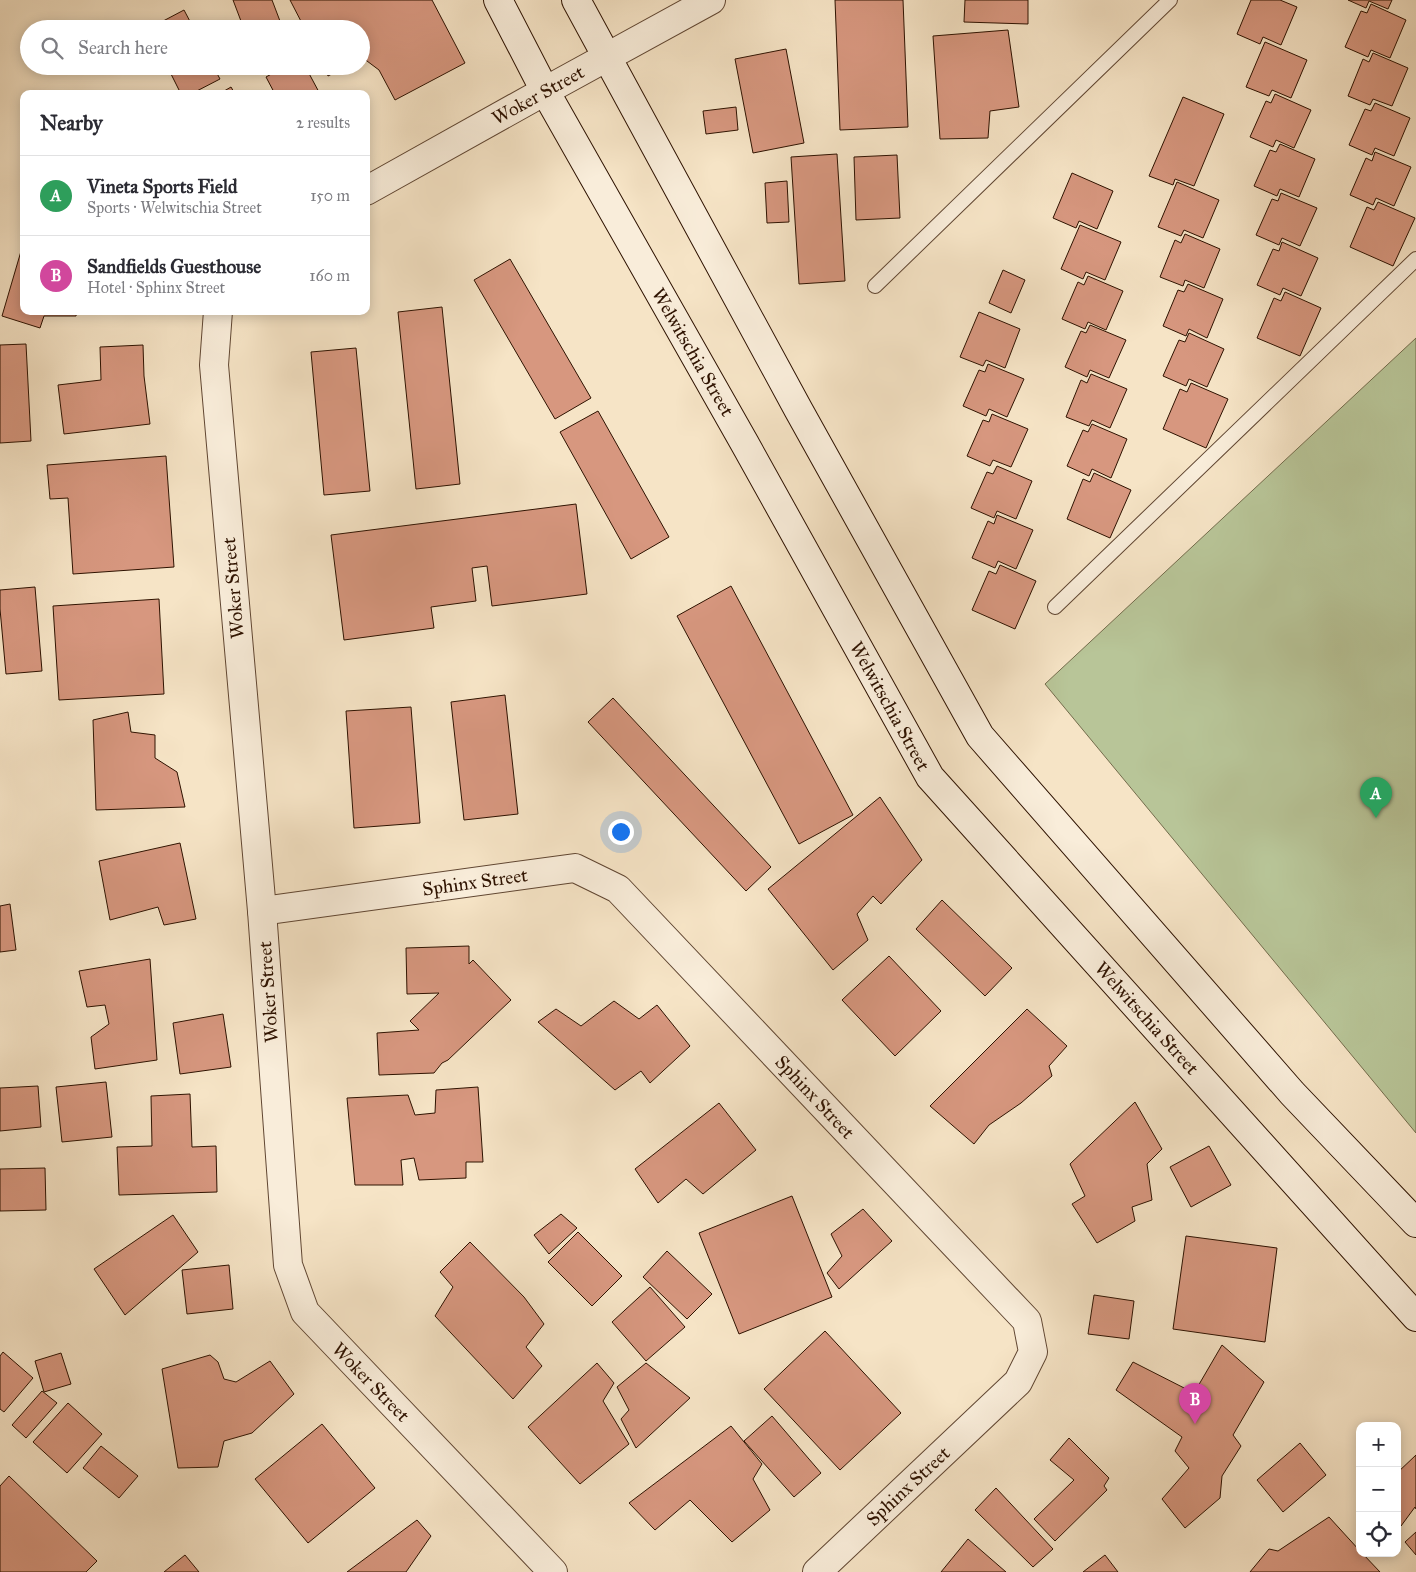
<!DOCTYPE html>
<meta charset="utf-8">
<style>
body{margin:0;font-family:"IM FELL Great Primer",serif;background:#f7f7f7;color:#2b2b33}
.controls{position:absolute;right:15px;bottom:15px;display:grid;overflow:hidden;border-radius:10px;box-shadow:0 2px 12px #0003}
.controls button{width:45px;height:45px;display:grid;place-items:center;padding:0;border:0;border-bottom:1px solid #e1e1e2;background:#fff;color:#2b2b33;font:25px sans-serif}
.you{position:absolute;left:620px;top:831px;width:18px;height:18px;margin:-12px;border:4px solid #fff;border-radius:50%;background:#1a73e8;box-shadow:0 0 0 8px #1a73e833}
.badge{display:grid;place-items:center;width:32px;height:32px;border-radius:50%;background:#7c3aed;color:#fff;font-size:16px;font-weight:700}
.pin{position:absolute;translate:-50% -41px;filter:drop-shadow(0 1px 2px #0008)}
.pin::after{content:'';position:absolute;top:26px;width:18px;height:15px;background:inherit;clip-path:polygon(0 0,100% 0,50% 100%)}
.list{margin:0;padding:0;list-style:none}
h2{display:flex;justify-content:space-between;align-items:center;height:65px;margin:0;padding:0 20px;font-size:21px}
h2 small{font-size:16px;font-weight:400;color:#7c7c81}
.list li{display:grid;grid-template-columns:32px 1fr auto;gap:15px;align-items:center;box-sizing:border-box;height:80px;padding:0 20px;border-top:1px solid #e1e1e2}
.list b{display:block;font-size:19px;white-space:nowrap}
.list p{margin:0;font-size:16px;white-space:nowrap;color:#7c7c81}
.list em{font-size:16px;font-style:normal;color:#7c7c81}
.icon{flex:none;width:28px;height:28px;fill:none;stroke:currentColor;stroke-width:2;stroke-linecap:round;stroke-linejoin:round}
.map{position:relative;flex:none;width:1416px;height:1572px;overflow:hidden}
.search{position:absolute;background:#fff;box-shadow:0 2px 12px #0003;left:20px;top:20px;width:350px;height:55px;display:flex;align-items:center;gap:12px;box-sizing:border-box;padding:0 18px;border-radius:28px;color:#7c7c81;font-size:19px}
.panel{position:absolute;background:#fff;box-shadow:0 2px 12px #0003;left:20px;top:90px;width:350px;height:225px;border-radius:10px}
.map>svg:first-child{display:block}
.green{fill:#b8c598;stroke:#736c4c}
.building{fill:#d7977f;stroke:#2e1200}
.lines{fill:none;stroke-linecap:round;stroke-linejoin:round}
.lane-casing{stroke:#604632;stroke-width:16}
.street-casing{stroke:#604632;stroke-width:30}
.secondary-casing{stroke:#2e1200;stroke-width:30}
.lane{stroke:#f9edda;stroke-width:14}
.street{stroke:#f9edda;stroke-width:28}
.secondary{stroke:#f9edda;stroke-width:28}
.labels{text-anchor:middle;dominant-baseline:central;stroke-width:5;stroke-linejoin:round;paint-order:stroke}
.street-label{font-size:19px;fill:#2e1200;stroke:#f9edda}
</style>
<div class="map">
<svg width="1416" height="1572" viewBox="0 0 1416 1572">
<rect width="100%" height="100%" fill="#f6e4c6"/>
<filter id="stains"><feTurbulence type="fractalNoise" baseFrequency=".004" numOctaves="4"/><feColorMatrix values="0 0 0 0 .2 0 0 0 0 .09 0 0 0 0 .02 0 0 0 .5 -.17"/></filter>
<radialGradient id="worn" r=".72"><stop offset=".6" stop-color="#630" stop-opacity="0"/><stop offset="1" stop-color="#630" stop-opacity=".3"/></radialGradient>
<!-- green -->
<polygon class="green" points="1416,338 1416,1133 1045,684"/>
<!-- building -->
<g class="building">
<polygon points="233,0 272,0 283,29 244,29"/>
<polygon points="290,0 432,0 465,63 395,100 379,70 363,58 361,59 361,29 305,29"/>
<polygon points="835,0 903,0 908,127 840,130"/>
<polygon points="965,0 1028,0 1028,24 964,22"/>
<polygon points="1251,0 1280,0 1297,7 1281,45 1263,37 1260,44 1237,34"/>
<polygon points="1348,0 1392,0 1388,9 1369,1 1366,8"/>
<polygon points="1371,4 1406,20 1390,58 1371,50 1368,57 1345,47 1361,11 1367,13"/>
<polygon points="184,10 194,29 148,29"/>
<polygon points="1008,30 1019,107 990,111 988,138 940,139 933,36"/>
<polygon points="1265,42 1307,60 1291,98 1272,90 1269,96 1246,87"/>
<polygon points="786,49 804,143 753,153 735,59"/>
<polygon points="1373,53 1408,68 1392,106 1373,99 1370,105 1348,96 1363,59 1369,62"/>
<polygon points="167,66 213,66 220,79 191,94 181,94"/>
<polygon points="286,66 305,66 320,94 275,94 266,77"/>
<polygon points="324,66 347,66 328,76"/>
<polygon points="231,87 235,94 219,94"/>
<polygon points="1275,94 1311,110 1294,148 1276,140 1273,147 1250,137 1266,101 1271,103"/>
<polygon points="1183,97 1224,114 1194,186 1175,179 1173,185 1149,176"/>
<polygon points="1375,103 1410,118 1394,156 1375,148 1372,155 1349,145 1365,109 1371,111"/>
<polygon points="736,107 738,130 706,134 703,111"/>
<polygon points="1280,144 1315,159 1299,197 1280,189 1277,196 1254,186 1270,150 1276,152"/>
<polygon points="1375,152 1411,167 1394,206 1376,198 1373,205 1350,195 1366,158 1372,161"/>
<polygon points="837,154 845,281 799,284 791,157"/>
<polygon points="897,155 900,218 856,220 854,157"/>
<polygon points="1072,173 1113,191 1097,229 1079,221 1076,228 1053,218"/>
<polygon points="787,181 789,222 767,223 765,183"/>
<polygon points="1177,182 1219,200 1203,238 1184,230 1181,236 1158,227"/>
<polygon points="1281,193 1317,208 1300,246 1282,238 1279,245 1256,235 1272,199 1278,201"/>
<polygon points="1378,202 1415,218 1393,266 1350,247 1367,207 1374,210"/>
<polygon points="1080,225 1121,242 1105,280 1086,272 1083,279 1061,269"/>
<polygon points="1185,234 1220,249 1204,288 1185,280 1183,286 1160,277 1175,240 1181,243"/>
<polygon points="24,241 24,311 77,311 76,316 44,316 40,328 2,316"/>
<polygon points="1282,242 1318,258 1301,296 1283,288 1280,295 1257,285 1273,249 1279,251"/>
<polygon points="510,259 591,398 555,419 474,280"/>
<polygon points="1003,270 1025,280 1011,313 989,303"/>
<polygon points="1088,276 1123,291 1106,330 1088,322 1085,329 1062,319 1078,282 1084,285"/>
<polygon points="1188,284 1223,299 1207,338 1189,329 1186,336 1163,326 1178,290 1184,292"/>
<polygon points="1285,292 1321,308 1300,356 1257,338 1274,298 1281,301"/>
<polygon points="442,307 460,484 416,489 398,312"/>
<polygon points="979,312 1020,329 1005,368 986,360 983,366 960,357"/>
<polygon points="1090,325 1126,340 1109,378 1090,370 1087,377 1065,367 1081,331 1086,333"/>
<polygon points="1189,333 1224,349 1207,387 1189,379 1186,386 1163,376 1179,340 1185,342"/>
<polygon points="26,344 31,441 0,443 0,345"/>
<polygon points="143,345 144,376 150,424 64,434 58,385 101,380 100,347"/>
<polygon points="356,348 370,491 324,495 311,352"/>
<polygon points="988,364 1024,379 1007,417 989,409 986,416 963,406 979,370 985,372"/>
<polygon points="1091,374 1127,389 1110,428 1092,420 1089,426 1066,417 1081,380 1087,383"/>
<polygon points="1191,383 1228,399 1206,448 1163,429 1180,389 1187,392"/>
<polygon points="598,411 669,537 631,559 560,432"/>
<polygon points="992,414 1028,429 1011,467 993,460 990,466 967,456 983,420 989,422"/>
<polygon points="1092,424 1127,439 1111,478 1092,469 1089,476 1067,466 1083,430 1088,432"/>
<polygon points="166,456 174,567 73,574 68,498 50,499 47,465"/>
<polygon points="997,466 1032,481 1016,519 997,511 994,518 971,508 987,472 993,474"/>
<polygon points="1094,473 1131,490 1110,538 1067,519 1083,479 1090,482"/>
<polygon points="576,504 587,594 492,606 487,566 472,568 476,601 431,607 434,628 344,640 331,535"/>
<polygon points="997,515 1033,530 1016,569 998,561 995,568 972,558 988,521 994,524"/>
<polygon points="1000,565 1036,581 1015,629 972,610 989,571 996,574"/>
<polygon points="731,586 853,815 799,844 677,616"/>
<polygon points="35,587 42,671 6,674 0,609 0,590"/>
<polygon points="159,599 164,694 59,700 53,606"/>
<polygon points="505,695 518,814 464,820 451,702"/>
<polygon points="613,698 771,867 746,891 588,722"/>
<polygon points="411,707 420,823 354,828 346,711"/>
<polygon points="128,712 131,732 155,735 155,758 177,772 185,807 96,810 93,720"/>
<polygon points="880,797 922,860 881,904 873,896 857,914 868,940 833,970 768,889"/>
<polygon points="180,843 196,919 164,925 158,907 110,920 99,861"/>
<polygon points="942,900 1012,968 985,996 916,929"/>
<polygon points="10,904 16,950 0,952 0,906"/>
<polygon points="469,946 469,964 473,960 511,1000 448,1060 442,1063 434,1073 379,1075 377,1033 419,1030 410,1021 439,993 407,994 406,948"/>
<polygon points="889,956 941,1011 895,1056 842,1000"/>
<polygon points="150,959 157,1060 95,1069 91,1037 109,1024 105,1005 87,1007 79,971"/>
<polygon points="614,1001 639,1019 657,1005 690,1046 650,1083 641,1071 615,1090 538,1022 556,1009 581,1026"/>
<polygon points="1027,1009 1067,1046 1049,1066 1052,1076 1021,1103 989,1125 974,1144 930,1106"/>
<polygon points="223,1014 231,1067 180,1074 173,1023"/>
<polygon points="106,1082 112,1137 62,1142 56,1087"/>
<polygon points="38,1086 41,1127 0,1131 0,1088"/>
<polygon points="478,1087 483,1162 466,1162 466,1178 419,1180 414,1158 401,1160 403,1185 355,1185 347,1098 408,1095 415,1115 435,1113 436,1090"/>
<polygon points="190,1094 192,1147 216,1146 217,1192 119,1195 117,1147 152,1146 151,1096"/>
<polygon points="1135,1102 1162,1149 1147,1164 1152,1200 1132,1207 1135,1221 1097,1243 1072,1204 1085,1196 1070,1164"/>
<polygon points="719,1103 756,1150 703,1194 686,1179 658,1203 635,1169"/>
<polygon points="1209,1146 1231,1185 1191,1207 1170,1167"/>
<polygon points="45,1168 46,1210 0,1211 0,1169"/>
<polygon points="792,1196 832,1297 739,1334 699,1233"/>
<polygon points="863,1209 892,1241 839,1289 827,1273 842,1256 831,1234"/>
<polygon points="561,1214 577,1228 549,1254 534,1235"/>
<polygon points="173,1215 198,1252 125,1315 94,1269"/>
<polygon points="578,1232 622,1276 592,1306 548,1262"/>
<polygon points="1186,1236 1277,1248 1265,1342 1173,1329"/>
<polygon points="470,1242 524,1297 544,1324 526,1347 542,1366 513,1399 435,1316 453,1287 440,1272"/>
<polygon points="667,1251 712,1294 687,1319 643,1277"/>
<polygon points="229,1265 233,1309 187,1314 182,1270"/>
<polygon points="650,1287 685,1327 646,1361 612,1322"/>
<polygon points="1094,1295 1134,1301 1129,1339 1088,1334"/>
<polygon points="825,1331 901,1413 840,1470 764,1389"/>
<polygon points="1222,1345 1264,1382 1233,1435 1241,1446 1222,1476 1220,1498 1185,1528 1162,1499 1189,1468 1175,1451 1182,1437 1116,1390 1133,1362 1194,1393"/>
<polygon points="3,1352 33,1378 4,1412 0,1409 0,1356"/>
<polygon points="61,1353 71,1384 44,1392 35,1361"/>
<polygon points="210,1355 218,1362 224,1379 236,1382 270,1361 294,1394 252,1433 224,1441 218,1467 178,1468 162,1369"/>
<polygon points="597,1363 614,1383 603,1401 629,1444 580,1484 528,1427"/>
<polygon points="646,1363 690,1398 636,1448 621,1419 629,1410 617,1387"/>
<polygon points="42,1391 57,1403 26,1438 12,1425"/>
<polygon points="68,1403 102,1434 67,1473 33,1442"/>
<polygon points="772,1416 821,1473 794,1497 744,1441"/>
<polygon points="322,1424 375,1488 308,1543 255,1479"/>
<polygon points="731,1426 762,1464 753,1479 770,1510 732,1542 690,1500 655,1530 629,1503"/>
<polygon points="1069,1438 1109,1478 1104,1486 1107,1490 1055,1541 1034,1519 1074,1480 1050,1460"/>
<polygon points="1300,1443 1326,1475 1283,1512 1257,1480"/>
<polygon points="101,1446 138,1476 119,1498 83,1468"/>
<polygon points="1416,1455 1416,1509 1415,1507 1401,1526 1397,1520 1397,1473"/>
<polygon points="9,1476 97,1561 86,1572 0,1572 0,1486"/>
<polygon points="996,1488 1053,1549 1033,1567 975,1510"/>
<polygon points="1329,1517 1360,1551 1360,1553 1362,1553 1380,1572 1250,1572 1269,1549 1278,1551"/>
<polygon points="417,1520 431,1536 406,1572 347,1572"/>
<polygon points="1416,1532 1416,1555 1405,1542"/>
<polygon points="968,1539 1006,1572 941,1572"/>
<polygon points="185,1555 199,1572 164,1572"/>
<polygon points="1105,1555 1118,1572 1083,1572"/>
</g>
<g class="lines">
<defs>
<g id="lane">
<polyline points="875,286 1170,0"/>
<polyline points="1055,607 1416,259"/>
</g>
<g id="street">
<polyline points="366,191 545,91 711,0"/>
<polyline points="218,311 214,365 262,911 288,1265 305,1312 553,1572"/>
<polyline points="262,911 575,868 618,889 1027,1321 1033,1352 1018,1382 817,1572"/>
</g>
<g id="secondary">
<polyline points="498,0 545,91 745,444 930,777 1416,1317"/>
<polyline points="576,0 798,409 980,736 1292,1093 1416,1223"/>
</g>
</defs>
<!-- lane casing -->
<use href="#lane" class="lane-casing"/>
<!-- street casing -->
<use href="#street" class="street-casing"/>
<!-- secondary casing -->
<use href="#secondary" class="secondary-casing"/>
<!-- lane -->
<use href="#lane" class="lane"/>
<!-- street -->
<use href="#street" class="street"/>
<!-- secondary -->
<use href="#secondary" class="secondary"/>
</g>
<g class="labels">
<!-- street labels -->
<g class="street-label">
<text transform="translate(538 95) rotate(-29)">Woker Street</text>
<text transform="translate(693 352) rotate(60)">Welwitschia Street</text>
<text transform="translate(233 588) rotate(-95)">Woker Street</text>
<text transform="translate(890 706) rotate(61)">Welwitschia Street</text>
<text transform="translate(475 882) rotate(-8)">Sphinx Street</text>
<text transform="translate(268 992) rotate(-94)">Woker Street</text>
<text transform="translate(1147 1018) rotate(48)">Welwitschia Street</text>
<text transform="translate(815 1097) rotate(47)">Sphinx Street</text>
<text transform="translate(371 1382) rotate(46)">Woker Street</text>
<text transform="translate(908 1486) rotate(-43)">Sphinx Street</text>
</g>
</g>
<rect width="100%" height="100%" filter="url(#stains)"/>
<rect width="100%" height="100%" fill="url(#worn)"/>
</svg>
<div class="controls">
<button>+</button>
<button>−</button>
<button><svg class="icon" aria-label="locate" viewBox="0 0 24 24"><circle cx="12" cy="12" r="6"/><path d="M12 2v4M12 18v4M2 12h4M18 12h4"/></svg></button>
</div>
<div class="you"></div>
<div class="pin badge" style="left:1376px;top:818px;background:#2e9e5b">A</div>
<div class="pin badge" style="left:1195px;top:1424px;background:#d1479c">B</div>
<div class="search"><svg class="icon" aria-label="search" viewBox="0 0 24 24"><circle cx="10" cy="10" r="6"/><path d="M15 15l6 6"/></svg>Search here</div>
<section class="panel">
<h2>Nearby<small>2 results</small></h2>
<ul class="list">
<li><span class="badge" style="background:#2e9e5b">A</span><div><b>Vineta Sports Field</b><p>Sports · Welwitschia Street</p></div><em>150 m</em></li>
<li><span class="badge" style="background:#d1479c">B</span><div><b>Sandfields Guesthouse</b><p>Hotel · Sphinx Street</p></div><em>160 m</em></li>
</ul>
</section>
</div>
